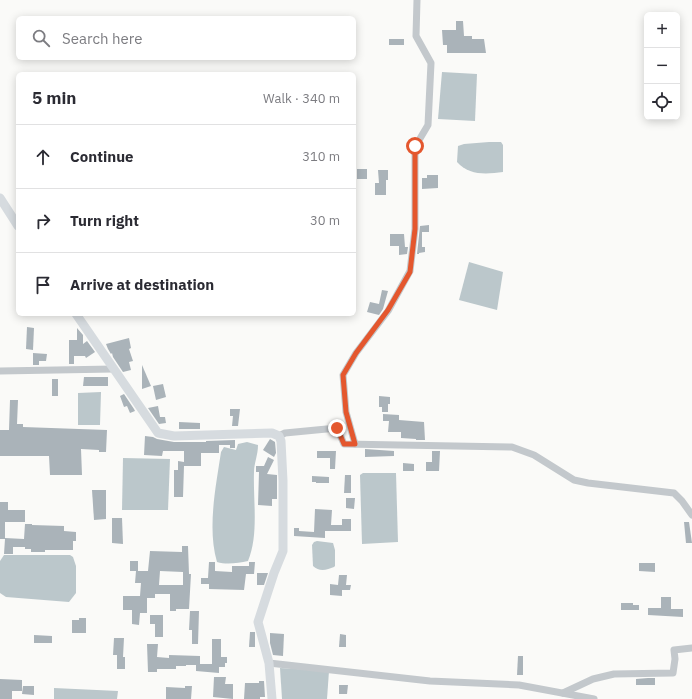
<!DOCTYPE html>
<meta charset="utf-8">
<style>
body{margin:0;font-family:"IBM Plex Sans",sans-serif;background:#f2f2f3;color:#2b2b33}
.controls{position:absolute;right:12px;top:12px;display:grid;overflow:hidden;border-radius:6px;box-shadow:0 2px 10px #0003}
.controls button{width:36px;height:36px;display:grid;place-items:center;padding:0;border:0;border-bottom:1px solid #e1e1e2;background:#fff;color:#2b2b33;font:20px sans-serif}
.stop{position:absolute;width:12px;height:12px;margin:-9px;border:3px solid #e4572e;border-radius:50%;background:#fff}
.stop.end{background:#e4572e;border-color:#fff;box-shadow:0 1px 4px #0008}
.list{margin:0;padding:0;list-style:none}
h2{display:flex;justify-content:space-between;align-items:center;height:52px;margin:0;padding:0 16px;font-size:17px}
h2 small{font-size:13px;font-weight:400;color:#7c7c81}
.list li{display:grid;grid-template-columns:26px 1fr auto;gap:12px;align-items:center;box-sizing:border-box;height:64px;padding:0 16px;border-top:1px solid #e1e1e2}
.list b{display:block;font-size:15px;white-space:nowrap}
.list em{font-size:13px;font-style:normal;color:#7c7c81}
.icon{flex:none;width:22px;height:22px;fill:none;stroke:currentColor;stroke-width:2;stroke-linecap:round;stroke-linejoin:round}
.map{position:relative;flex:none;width:692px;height:699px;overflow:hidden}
.search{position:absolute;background:#fff;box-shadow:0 2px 10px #0003;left:16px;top:16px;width:340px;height:44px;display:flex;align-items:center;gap:10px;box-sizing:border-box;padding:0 14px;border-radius:6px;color:#7c7c81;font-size:15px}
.panel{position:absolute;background:#fff;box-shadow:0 2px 10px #0003;left:16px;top:72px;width:340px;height:244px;border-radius:6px}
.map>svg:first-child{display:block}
.water{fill:#bbc7cb}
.building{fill:#aab3b9;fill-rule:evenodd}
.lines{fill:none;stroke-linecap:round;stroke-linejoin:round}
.minor{stroke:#c3c8cc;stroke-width:7}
.major{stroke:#d6dbdf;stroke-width:9}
.route{stroke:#e4572e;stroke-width:5}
</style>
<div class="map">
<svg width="692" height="699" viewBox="0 0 692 699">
<rect width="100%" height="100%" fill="#fafaf8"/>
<!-- water -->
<g class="water">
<polygon points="442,72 477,74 475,121 438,119"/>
<path d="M489,142h12l2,3v27c-16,2 -34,4 -46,-10l1,-16 6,-2z"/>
<polygon points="469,262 503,272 497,310 459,300"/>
<polygon points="101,392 100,425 78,425 78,393"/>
<path d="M247,442l11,3c0,10 -4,18 -4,27 -1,28 5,63 -6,89 -10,2 -21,4 -31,1 -10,-34 -1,-76 4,-110l3,-5 12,3 2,-6z"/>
<polygon points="123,458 170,459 168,510 122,510"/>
<polygon points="363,473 396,473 398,542 362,544 360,475"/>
<path d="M317,541l16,2 2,7v16l-1,1c-7,3 -15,5 -21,-1l-1,-21 2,-3z"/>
<polygon points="4,555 70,555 73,557 76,566 76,593 69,602 6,597 0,593 0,561"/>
<polygon points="280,668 329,671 327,699 282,699"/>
<polygon points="54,688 118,691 117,699 54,699"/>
</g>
<!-- building -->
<g class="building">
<polygon points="456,21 463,21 464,36 472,36 472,39 484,39 486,53 447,53 447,45 443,45 442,30 456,30"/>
<rect x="389" y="39" width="15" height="6"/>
<rect x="357" y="169" width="10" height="10"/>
<polygon points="378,170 388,170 388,180 386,180 386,195 375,195 375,183 379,183"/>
<polygon points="427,175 438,175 438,188 422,189 422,178 427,178"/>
<polygon points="429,225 429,232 422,232 422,247 425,247 425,252 419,253 419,254 417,254 420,226"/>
<polygon points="390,234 404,234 405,247 408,247 407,254 399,255 399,246 390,246"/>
<polygon points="382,290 388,291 383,309 379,315 367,312 370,302 379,304"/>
<polygon points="27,327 34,328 33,350 26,349"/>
<polygon points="77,328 83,335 83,344 87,341 95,352 86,358 85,356 74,356 74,364 69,364 69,340 77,340"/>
<polygon points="129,338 131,348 129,349 133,361 129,362 131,370 123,372 113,357 112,353 111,354 108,349 106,344"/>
<polygon points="33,353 47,354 46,361 39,361 39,365 33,365"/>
<polygon points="142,365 151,386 142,389"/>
<polygon points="84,377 108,377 108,386 83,386"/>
<rect x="52" y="379" width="6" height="17"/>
<polygon points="163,384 166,397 156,400 153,386"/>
<polygon points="124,394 134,409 135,411 130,413 127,406 124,407 120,396"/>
<polygon points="379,396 390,397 390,404 388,404 388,412 382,412 382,407 379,407"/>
<polygon points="10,400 18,400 17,424 23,424 23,427 107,430 106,452 99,452 99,450 81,449 82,475 50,475 49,456 0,456 0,430 9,430"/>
<polygon points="158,406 160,417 165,417 166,423 159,424 148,408"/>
<polygon points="230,409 240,409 238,426 232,426 233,416 230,416"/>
<polygon points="383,414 399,415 399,420 424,422 425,440 416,440 416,439 401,438 401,432 388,432 389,421 383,421"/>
<polygon points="179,422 200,423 200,429 179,429"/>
<polygon points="145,436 153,437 157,439 174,442 206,442 206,441 235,440 235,448 230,448 230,445 219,445 219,453 201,453 201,466 184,466 183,497 174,497 174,470 178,470 178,461 184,462 184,451 163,451 162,456 144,455"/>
<polygon points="270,439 275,442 276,453 274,457 263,450"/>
<polygon points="365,449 394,451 394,456 365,457"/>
<polygon points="317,451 336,451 335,469 330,469 330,458 317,458"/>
<polygon points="432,451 440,451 439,471 426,471 426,462 432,462"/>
<polygon points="268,457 274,460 267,474 277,475 277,499 272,499 272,506 258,505 259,472 256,472 256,466 264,466"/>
<polygon points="403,463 414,464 414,471 403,471"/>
<polygon points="345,475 351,475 351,493 344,493"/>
<polygon points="312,476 329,477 329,483 316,483 316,482 312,482"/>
<polygon points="92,490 106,490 106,519 94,520"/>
<polygon points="346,498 355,498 354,509 346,508"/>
<polygon points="0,502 8,502 8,510 25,510 25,522 5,522 5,538 24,539 25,524 32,524 32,525 64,526 64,531 76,532 76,541 73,541 73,550 45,550 45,552 31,552 31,549 25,549 25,547 13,547 13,554 4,554 5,539 0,539"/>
<polygon points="315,509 332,510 331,525 342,525 342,519 351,519 351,531 325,531 325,538 294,536 294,528 299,528 299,531 314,532"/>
<polygon points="112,518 122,518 123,544 112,543"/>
<polygon points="684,522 689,522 692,543 686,543"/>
<path d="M182,546h6l1,28h2l-2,35h-13v2h-6v-17h-15v4h-8v15h-7l-1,12 -7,-1v-14h-9v-14h17l1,-13h-6l1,-12h-6v-10h8v10h10l2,-20 32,1zM160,571l23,1v13h-24z"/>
<polygon points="209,562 215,562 215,571 232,572 232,566 249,566 249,562 255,562 254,574 246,574 244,590 209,589 209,584 201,584 201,578 208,578"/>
<polygon points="639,563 655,563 655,572 639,571"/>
<polygon points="257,573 268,573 264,585 257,585"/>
<polygon points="339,575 347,575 346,585 351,585 350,590 342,590 342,596 330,595 330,584 338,585"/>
<polygon points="661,597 671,597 671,609 683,609 683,617 648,615 648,608 661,608"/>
<polygon points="621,603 633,603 633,605 639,605 639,610 621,610"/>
<polygon points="190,611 199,611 198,644 192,644 192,630 189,630"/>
<polygon points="150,615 163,615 163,637 155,637 155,624 150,624"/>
<polygon points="79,618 86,618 86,633 72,633 72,620 79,620"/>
<polygon points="250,632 255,632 255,647 249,647"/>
<polygon points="270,633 284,634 283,656 273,655 270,643"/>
<polygon points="340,634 346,635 346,647 339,647"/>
<polygon points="34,635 52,636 52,643 34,643"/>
<polygon points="114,638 124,638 123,657 125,657 125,669 117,669 117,655 113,655"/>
<polygon points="212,639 221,639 221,657 227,657 227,663 225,663 225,667 219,667 219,673 196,671 196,665 186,665 186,666 176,666 176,669 157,669 157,672 148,672 147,644 158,644 157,657 169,658 169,655 200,656 200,664 212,664"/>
<polygon points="518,656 523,656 523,675 517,675"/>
<polygon points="214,677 226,677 225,684 233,684 233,699 213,697"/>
<polygon points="648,678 655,678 655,685 636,685 636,679"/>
<polygon points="0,679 22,680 22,691 12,691 12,699 0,699"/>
<polygon points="259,681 264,681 265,697 260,697 260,699 244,699 245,683 259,683"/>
<polygon points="339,685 348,685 347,694 339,694"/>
<polygon points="23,686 34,686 34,695 22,694"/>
<polygon points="185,686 192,686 191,699 166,699 166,687 185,688"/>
</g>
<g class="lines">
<!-- minor -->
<g class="minor">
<polyline points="0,371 113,369"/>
<polyline points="279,436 285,433 337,428 344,444 512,447 534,455 574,480 588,483 674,493 682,501 692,515"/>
<polyline points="355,444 346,412 343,375 356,353 388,311 410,271 415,229 415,147 428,125 431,63 416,36 417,0"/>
<polyline points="269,663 430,681 519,685 594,699"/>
<polyline points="563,693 593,679 614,674 673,673 675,659 674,650 692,648"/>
</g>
<!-- major -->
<g class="major">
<polyline points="0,198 18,226"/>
<polyline points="76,314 158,433 174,436 272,433 279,436 281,441 283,481 283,551 274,573 258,622 269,663 272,699"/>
</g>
</g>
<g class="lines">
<!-- route -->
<polyline class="route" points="337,428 344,444 355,444 346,412 343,375 356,353 388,310 410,272 415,229 415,146"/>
</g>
</svg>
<div class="controls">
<button>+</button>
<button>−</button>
<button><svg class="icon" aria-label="locate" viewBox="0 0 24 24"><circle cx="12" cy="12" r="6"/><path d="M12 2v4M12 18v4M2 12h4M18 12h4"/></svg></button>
</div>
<div class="stop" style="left:415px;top:146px"></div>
<div class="stop end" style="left:337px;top:428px"></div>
<div class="search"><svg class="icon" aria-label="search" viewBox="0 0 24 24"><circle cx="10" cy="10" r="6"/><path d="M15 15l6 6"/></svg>Search here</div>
<section class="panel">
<h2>5 min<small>Walk · 340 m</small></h2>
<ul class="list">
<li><svg class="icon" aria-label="ahead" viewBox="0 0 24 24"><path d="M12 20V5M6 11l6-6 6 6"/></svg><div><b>Continue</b></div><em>310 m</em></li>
<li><svg class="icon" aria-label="right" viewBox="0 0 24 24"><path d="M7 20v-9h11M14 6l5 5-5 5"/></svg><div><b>Turn right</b></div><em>30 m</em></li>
<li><svg class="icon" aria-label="arrive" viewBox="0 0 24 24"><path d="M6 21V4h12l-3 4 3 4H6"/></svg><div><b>Arrive at destination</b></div></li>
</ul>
</section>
</div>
